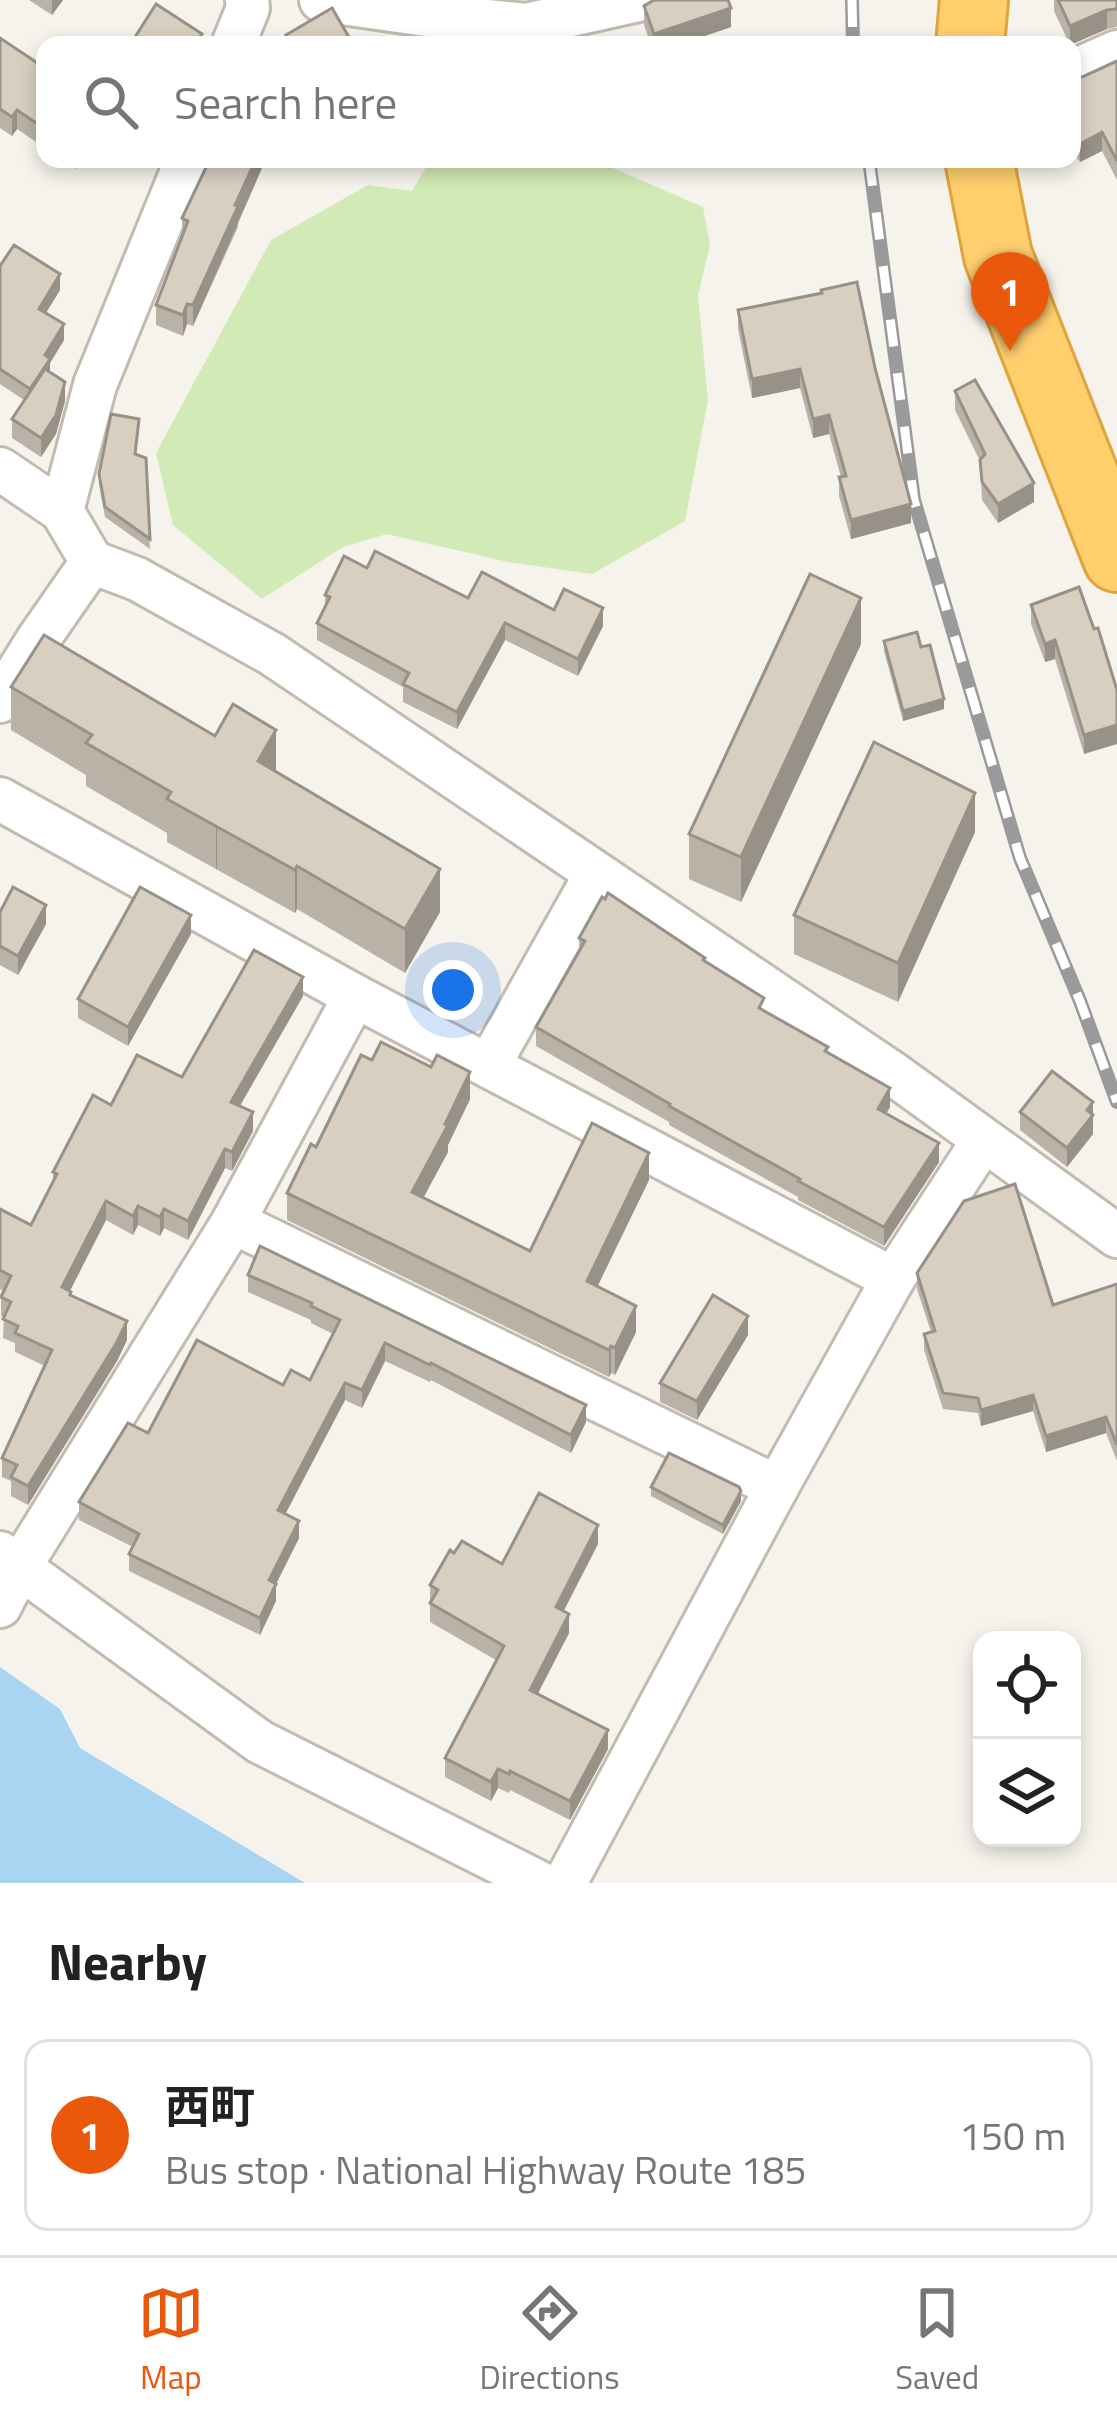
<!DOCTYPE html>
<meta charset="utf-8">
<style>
body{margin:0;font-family:"Titillium Web","Noto Sans JP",sans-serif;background:#f6f6f6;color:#222}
.controls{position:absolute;right:36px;bottom:36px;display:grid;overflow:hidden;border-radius:24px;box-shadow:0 6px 18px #0003}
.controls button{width:108px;height:108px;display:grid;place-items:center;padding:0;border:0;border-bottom:3px solid #e0e0e0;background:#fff;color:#222;font:60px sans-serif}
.you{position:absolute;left:453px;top:990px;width:42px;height:42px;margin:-30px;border:9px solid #fff;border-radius:50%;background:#1a73e8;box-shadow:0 0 0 18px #1a73e833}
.badge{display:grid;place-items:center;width:78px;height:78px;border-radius:50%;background:#ea580c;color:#fff;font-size:39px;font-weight:700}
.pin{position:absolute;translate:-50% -99px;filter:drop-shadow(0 3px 6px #0008)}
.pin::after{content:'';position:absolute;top:63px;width:42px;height:36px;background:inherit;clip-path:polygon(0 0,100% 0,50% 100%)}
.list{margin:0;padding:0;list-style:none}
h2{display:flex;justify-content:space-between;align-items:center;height:156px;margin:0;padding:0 48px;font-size:51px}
h2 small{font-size:39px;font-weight:400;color:#767676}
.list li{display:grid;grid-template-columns:78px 1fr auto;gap:36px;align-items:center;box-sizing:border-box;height:192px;margin:0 24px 24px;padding:0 24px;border:3px solid #e0e0e0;border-radius:24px}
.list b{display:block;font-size:45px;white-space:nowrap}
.list p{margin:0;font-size:39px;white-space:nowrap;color:#767676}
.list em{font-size:39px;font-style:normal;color:#767676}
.icon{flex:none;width:66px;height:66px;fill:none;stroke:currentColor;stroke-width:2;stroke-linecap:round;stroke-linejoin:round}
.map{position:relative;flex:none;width:1117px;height:1883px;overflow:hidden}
.search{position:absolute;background:#fff;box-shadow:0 6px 18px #0003;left:36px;right:36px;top:36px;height:132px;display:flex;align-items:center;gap:30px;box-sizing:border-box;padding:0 42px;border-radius:24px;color:#767676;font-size:45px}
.sheet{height:372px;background:#fff}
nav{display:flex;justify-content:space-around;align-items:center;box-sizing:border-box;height:168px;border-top:3px solid #e0e0e0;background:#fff;font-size:33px;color:#767676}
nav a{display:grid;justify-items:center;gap:6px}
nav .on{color:#ea580c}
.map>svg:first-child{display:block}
.green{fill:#d2eab5}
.water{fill:#a9d4f2}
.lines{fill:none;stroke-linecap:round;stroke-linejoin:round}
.street-casing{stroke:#c2bbae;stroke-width:48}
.highway-casing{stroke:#e0a43c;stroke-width:72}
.street{stroke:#fff;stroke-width:42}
.highway{stroke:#ffcf6e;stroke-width:66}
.rail-casing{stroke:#9a9a9a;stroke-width:14}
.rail{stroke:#fff;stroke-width:9;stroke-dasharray:27;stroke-linecap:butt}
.wall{fill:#bab2a6}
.shaded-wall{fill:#979187}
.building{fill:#d8cfc1;stroke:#979187;stroke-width:3}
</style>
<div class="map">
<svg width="1117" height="1883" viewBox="0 0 1117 1883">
<rect width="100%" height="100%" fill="#f6f3ec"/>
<!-- green -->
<polygon class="green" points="431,159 592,159 703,207 710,245 698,296 708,400 685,521 592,574 508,562 387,534 343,547 262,599 173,525 156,453 271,240 368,185 412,191"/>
<!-- water -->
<polygon class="water" points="0,1667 60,1709 80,1748 305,1883 0,1883"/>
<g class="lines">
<defs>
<g id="street">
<polyline points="321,0 419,14 526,25 638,0"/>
<polyline points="233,45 248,8 247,0"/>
<polyline points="1072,72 1117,52"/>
<polyline points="0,469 62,511"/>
<polyline points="92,562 137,579 272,654 895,1075 1117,1236"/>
<polyline points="0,701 37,641 92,562 62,511 95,385 187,159"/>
<polyline points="0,799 355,996"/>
<polyline points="489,1065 596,874"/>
<polyline points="233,1222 777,1487"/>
<polyline points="0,1553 260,1742 540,1883"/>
<polyline points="0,1606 19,1568 233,1222 355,996 893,1279"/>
<polyline points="565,1883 777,1487 893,1279 983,1141"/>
</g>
<g id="highway">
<polyline points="970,45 974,0"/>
<polyline points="979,159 998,256 1117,558"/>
</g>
</defs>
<!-- street casing -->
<use href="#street" class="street-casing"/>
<!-- highway casing -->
<use href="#highway" class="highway-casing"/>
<!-- street -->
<use href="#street" class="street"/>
<!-- highway -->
<use href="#highway" class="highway"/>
<defs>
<g id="rail">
<polyline points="852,0 853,45"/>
<polyline points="869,159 914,500 1020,858 1080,1001 1117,1102"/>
</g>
</defs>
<!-- rail casing -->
<use href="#rail" class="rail-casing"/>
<!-- rail -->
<use href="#rail" class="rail"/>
</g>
<!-- wall -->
<g class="wall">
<polygon points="29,0 63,0 52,15"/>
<polygon points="1054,0 1117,0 1117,27 1107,29 1070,45 1054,11"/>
<polygon points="644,6 731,27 678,45 651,45 644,25"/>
<polygon points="0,38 45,68 45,148 17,129 12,136 0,128"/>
<polygon points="1117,61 1117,180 1102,151 1080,162 1072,150 1072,78 1082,77"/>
<polygon points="62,159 84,159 77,169"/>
<polygon points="182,218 238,220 238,227 193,326 187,324 183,336 156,325 156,305 182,235"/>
<polygon points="0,266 60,290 46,313 64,340 50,363 50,372 65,401 56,434 41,457 12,438 12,419 24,400 0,384"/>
<polygon points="738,310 875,368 911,523 851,539 839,496 839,477 841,477 829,434 813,438 800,388 752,398 738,329"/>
<polygon points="955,391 1034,502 998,523 982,500 980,461 955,410"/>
<polygon points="139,428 136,454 146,458 150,549 105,517 99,484 99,474"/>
<polygon points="367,568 468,598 554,610 603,626 578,676 505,640 457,729 403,702 403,687 317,640 317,623 325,607 325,595"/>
<polygon points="1031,605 1094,629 1084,754 1055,659 1045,662 1031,624"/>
<polygon points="884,641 921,647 944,709 903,721 884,651"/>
<polygon points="861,644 741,902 689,879 689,834"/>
<polygon points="11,687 276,772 440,912 405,973 297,909 295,913 167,842 167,833 86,786 86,775 11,730"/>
<polygon points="975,832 898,1002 794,954 794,915"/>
<polygon points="0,912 46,924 18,975 0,965"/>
<polygon points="191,934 128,1046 78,1018 78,999"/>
<polygon points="579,938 705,961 764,1010 828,1053 890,1107 886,1114 939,1162 884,1246 798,1200 798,1197 669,1125 669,1122 536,1046 536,1027 579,952"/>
<polygon points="303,996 240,1106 253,1131 232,1171 225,1168 188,1240 164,1228 160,1236 138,1225 133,1235 106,1220 70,1291 71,1295 127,1340 117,1361 28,1505 11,1496 11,1481 2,1477 2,1458 45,1366 15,1352 15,1343 3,1338 4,1317 1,1316 1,1297 4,1291 0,1289 0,1209 31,1225 53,1182 53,1172 111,1105 182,1077"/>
<polygon points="470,1099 448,1145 448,1152 423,1197 530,1251 649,1180 597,1286 636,1332 615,1375 611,1373 609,1377 287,1220 287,1193 316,1147"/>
<polygon points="1093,1102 1093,1134 1067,1167 1020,1130 1020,1112"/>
<polygon points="917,1273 1053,1305 1117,1284 1117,1461 1106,1433 1046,1452 1033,1411 981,1426 978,1413 943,1409 924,1350 924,1334 931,1332 917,1289"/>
<polygon points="248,1275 586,1422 571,1453 431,1380 430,1382 385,1361 362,1408 345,1400 285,1514 299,1538 276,1584 276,1601 260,1635 129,1571 129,1554 133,1547 79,1520 79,1502 148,1433 283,1385 310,1380 333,1334 311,1323 311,1320 248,1292"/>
<polygon points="748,1335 697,1420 660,1402 660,1383"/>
<polygon points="651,1487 741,1501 723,1534 651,1496"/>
<polygon points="598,1544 563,1611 569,1633 537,1694 608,1749 570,1820 510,1790 509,1793 498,1788 491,1801 445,1777 445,1758 496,1660 430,1622 430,1585 454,1553 502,1564"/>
</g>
<!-- shaded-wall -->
<g class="shaded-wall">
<polygon points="52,0 63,0 52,15"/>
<polygon points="731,8 731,27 678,45 654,45 654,34"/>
<polygon points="1107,10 1107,29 1070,45 1070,26"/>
<polygon points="17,110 17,129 12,136 12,117"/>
<polygon points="1102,132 1102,151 1080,162 1080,144"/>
<polygon points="256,159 266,159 193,326 193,305"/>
<polygon points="60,274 60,290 39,324 39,309"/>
<polygon points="187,304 187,324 183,336 183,315"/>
<polygon points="64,324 64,340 50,363 50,374 30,389 45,355"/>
<polygon points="800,369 800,388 752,398 752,379"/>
<polygon points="65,382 65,401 56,434 41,457 41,438"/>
<polygon points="829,415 829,434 813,438 813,419"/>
<polygon points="1034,483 1034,502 998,523 998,504"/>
<polygon points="911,504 911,523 851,539 851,520"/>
<polygon points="861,598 861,644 741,902 741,857"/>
<polygon points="603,608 603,626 578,676 578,659"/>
<polygon points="505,623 505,640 457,729 457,712"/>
<polygon points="1055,640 1055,659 1045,662 1045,644"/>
<polygon points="944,699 944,709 903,721 903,711"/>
<polygon points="1117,725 1117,744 1084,754 1084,735"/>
<polygon points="276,730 276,773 258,761"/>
<polygon points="975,793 975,832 898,1002 898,963"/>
<polygon points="217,825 217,868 216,870 216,827"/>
<polygon points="297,866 297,909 295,913 295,870"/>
<polygon points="440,869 440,912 405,973 405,929"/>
<polygon points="46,905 46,924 18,975 18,956"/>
<polygon points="191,915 191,934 128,1046 128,1027"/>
<polygon points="303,977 303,996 231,1121 231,1102"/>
<polygon points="470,1072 470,1099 448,1145 448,1152 412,1219 412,1192"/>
<polygon points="890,1088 890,1107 878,1128 878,1109"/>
<polygon points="1093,1102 1093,1134 1067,1167 1067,1148"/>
<polygon points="253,1112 253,1131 232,1171 232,1152"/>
<polygon points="939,1143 939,1162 884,1246 884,1227"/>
<polygon points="225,1149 225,1168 188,1240 188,1221"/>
<polygon points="649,1153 649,1180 587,1308 587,1281"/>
<polygon points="106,1201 106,1220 62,1306 62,1287"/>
<polygon points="138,1206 138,1225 133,1235 133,1216"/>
<polygon points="164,1209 164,1228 160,1236 160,1217"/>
<polygon points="636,1306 636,1332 615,1375 615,1348"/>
<polygon points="748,1316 748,1335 697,1420 697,1401"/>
<polygon points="127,1321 127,1340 117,1361 28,1505 28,1486"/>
<polygon points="385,1343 385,1361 362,1408 362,1390"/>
<polygon points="611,1346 611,1373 609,1377 609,1350"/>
<polygon points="345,1383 345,1400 278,1528 278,1510"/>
<polygon points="1033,1395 1033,1411 981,1426 981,1410"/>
<polygon points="586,1405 586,1422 571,1453 571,1435"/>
<polygon points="1106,1417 1106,1433 1046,1452 1046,1436"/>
<polygon points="741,1491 741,1501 723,1534 723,1525"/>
<polygon points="299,1521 299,1538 269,1598 269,1580"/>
<polygon points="598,1525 598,1544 556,1626 556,1607"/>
<polygon points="276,1584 276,1601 260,1635 260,1618"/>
<polygon points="569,1614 569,1633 530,1709 530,1690"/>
<polygon points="608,1730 608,1749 570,1820 570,1801"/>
<polygon points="498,1769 498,1788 491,1801 491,1782"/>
</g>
<!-- building -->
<g class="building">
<polygon points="654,0 728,0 731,8 654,34 644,6"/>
<polygon points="1058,0 1117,0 1117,9 1107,10 1070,26"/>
<polygon points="156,4 202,34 194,45 130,45"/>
<polygon points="332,8 353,44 292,45 286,35"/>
<polygon points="0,38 45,68 45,129 17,110 12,117 0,109"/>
<polygon points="1117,61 1117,161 1102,132 1080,144 1072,132 1072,78 1082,77"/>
<polygon points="210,159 256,159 235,205 238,206 193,305 187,304 183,315 156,305 188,221 182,218"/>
<polygon points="14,245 60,274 39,309 64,324 45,355 50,359 30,389 0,369 0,266"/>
<polygon points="857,282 875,368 911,504 851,520 839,477 846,476 829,415 813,419 800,369 752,379 738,310 822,293 821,290"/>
<polygon points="45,369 65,382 56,415 41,438 12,419"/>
<polygon points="975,380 1034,483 998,504 982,482 980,460 985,454 955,391"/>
<polygon points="111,414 139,419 135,454 146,458 150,539 105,507 99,474"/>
<polygon points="375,551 468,598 482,572 554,610 564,589 603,608 578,659 505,623 457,712 403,684 409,673 317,623 330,597 325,595 344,556 367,568"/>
<polygon points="810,574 861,598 741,857 689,834"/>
<polygon points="1079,587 1094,629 1098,628 1117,690 1117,725 1084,735 1055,640 1045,644 1031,605"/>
<polygon points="917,632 921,647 930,645 944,699 903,711 884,641"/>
<polygon points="44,635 215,736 233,704 276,730 258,761 440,869 405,929 297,866 295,870 167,799 171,792 86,743 92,735 11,687"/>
<polygon points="874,742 975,793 898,963 794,915"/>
<polygon points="13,887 46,905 18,956 0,946 0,912"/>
<polygon points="140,887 191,915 128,1027 78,999"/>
<polygon points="608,893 705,958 703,960 764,998 759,1008 828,1047 825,1051 890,1088 878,1109 939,1143 884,1227 798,1181 800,1179 669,1106 670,1104 536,1027 585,941 579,938 602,897 605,899"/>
<polygon points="254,950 303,977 231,1102 253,1112 232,1152 225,1149 188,1221 164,1209 160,1217 138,1206 133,1216 106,1201 62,1287 71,1292 70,1295 127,1321 117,1342 28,1486 11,1477 17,1465 2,1458 52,1350 15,1333 18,1326 3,1319 11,1302 1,1297 11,1276 0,1270 0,1209 31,1225 57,1174 53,1172 93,1095 111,1105 137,1055 182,1077"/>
<polygon points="381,1042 431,1067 437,1055 470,1072 445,1124 448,1125 412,1192 530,1251 592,1123 649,1153 587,1281 636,1306 615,1348 611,1346 609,1350 287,1193 311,1144 316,1147 361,1055 372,1060"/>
<polygon points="1052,1071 1093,1102 1087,1110 1093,1115 1067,1148 1020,1112"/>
<polygon points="1015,1184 1053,1305 1117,1284 1117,1445 1106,1417 1046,1436 1033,1395 981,1410 978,1398 943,1393 924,1334 935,1331 917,1273 964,1201"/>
<polygon points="260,1246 586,1405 571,1435 431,1363 430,1365 385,1343 362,1390 345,1383 278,1510 299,1521 269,1580 276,1584 260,1618 129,1554 139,1534 79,1502 128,1423 148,1433 197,1340 283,1385 291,1370 310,1380 340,1320 311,1306 312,1303 248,1275"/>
<polygon points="713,1295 748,1316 697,1401 660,1383"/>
<polygon points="669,1453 739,1487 741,1491 723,1525 651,1487"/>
<polygon points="539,1493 598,1525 556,1607 569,1614 530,1690 608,1730 570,1801 510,1771 509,1774 498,1769 491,1782 445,1758 504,1646 430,1603 438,1590 430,1585 450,1550 454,1553 462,1541 502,1564"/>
</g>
</svg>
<div class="controls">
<button><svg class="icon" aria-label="locate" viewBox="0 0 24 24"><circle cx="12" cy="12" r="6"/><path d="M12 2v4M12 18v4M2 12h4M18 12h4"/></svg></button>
<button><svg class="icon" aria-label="layers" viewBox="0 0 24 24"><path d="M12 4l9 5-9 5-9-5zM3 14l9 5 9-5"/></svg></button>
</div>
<div class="you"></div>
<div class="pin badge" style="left:1010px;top:351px">1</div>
<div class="search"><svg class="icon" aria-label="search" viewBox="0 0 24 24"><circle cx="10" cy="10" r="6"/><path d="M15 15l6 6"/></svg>Search here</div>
</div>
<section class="sheet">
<h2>Nearby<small></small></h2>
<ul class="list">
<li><span class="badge">1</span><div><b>西町</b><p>Bus stop · National Highway Route 185</p></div><em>150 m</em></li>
</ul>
</section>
<nav>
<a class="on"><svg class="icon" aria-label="map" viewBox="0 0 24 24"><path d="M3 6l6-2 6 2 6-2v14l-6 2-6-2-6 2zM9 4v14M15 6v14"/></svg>Map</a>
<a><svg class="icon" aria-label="directions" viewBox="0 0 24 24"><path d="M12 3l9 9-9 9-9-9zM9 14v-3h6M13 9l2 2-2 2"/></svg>Directions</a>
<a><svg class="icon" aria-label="saved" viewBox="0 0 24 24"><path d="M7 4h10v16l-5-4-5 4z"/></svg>Saved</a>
</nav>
